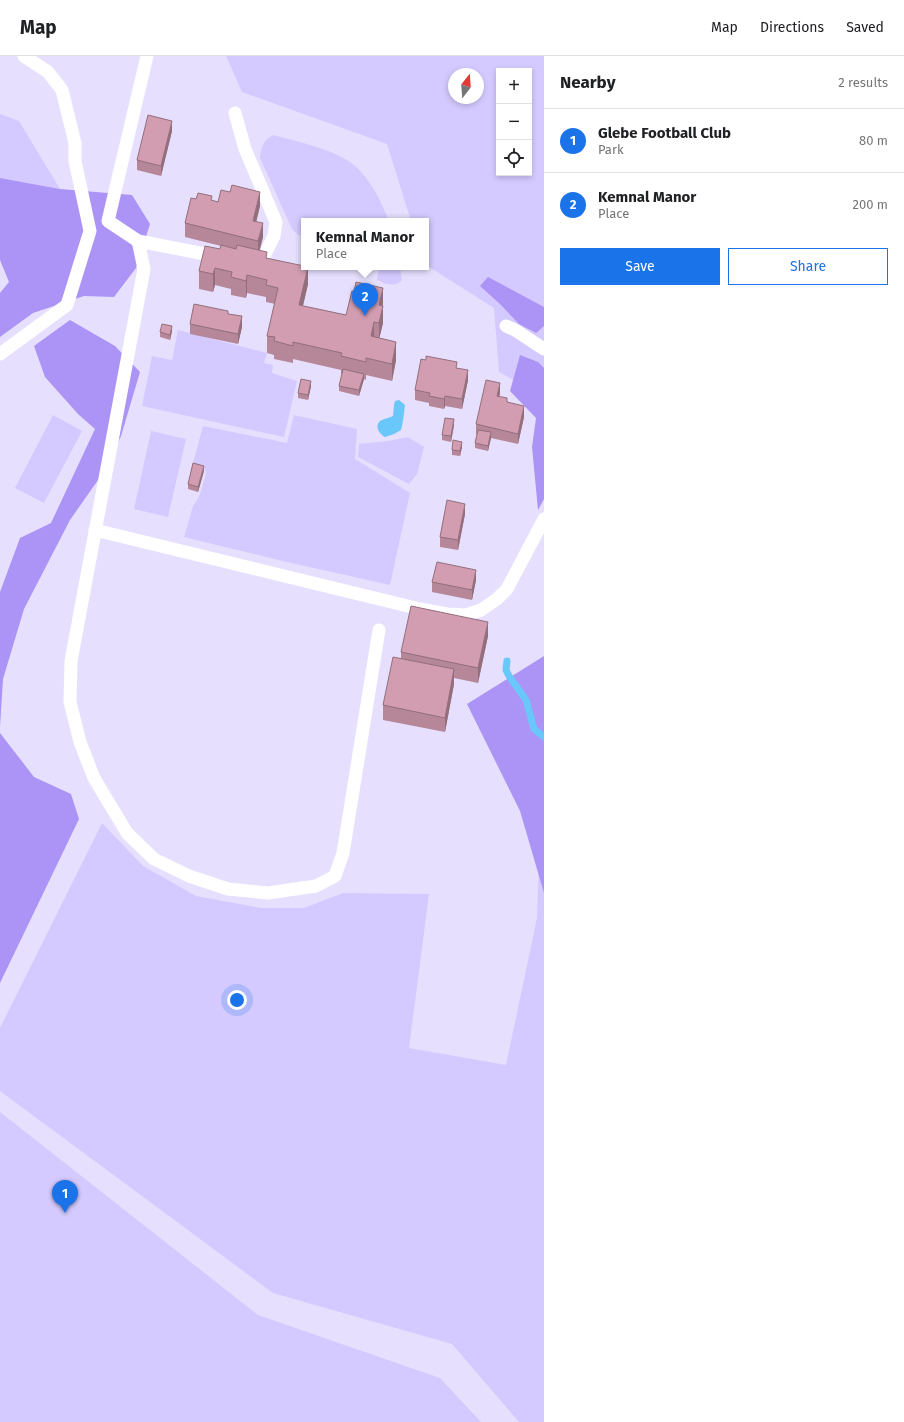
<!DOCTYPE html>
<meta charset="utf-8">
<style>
body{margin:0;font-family:"Fira Sans",sans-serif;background:#f2f2f2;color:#202124}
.controls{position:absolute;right:12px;top:12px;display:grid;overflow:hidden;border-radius:0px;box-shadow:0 2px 6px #0003}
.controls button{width:36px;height:36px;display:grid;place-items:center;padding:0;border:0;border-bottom:1px solid #e0e0e0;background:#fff;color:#202124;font:20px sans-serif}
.compass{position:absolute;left:448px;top:12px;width:36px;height:36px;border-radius:50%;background:#fff;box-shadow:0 2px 6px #0003;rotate:17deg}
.you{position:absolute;left:237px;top:944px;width:14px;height:14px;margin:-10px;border:3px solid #fff;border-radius:50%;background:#1a73e8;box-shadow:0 0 0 6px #1a73e833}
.badge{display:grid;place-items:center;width:26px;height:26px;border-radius:50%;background:#1a73e8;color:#fff;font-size:13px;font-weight:700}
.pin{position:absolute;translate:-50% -33px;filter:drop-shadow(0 1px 2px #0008)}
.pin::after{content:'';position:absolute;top:21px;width:14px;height:12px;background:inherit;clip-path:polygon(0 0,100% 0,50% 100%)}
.popup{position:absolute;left:301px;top:162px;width:128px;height:52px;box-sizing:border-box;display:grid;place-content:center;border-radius:0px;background:#fff;filter:drop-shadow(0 1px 3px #0005);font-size:13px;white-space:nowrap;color:#757577}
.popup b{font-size:15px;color:#202124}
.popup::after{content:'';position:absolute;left:50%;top:100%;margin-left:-8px;border:8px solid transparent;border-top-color:#fff}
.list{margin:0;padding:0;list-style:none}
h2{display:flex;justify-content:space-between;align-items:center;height:52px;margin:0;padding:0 16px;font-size:17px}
h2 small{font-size:13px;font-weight:400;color:#757577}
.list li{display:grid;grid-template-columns:26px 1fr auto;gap:12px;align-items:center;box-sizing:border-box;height:64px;padding:0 16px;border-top:1px solid #e0e0e0}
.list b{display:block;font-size:15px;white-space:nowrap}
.list p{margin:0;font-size:13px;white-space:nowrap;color:#757577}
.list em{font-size:13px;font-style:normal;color:#757577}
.actions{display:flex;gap:8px;padding:12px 16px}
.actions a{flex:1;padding:9px 0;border:1px solid #1a73e8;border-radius:0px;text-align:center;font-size:14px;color:#1a73e8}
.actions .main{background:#1a73e8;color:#fff}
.icon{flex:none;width:22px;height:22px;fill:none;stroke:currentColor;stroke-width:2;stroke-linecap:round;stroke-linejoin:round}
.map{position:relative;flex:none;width:544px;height:1366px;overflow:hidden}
header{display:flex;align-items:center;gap:24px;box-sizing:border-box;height:56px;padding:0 20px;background:#fff;border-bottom:1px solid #e0e0e0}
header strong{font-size:19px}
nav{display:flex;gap:22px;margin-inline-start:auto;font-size:14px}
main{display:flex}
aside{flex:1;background:#fff}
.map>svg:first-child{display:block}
.green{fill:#d4caff;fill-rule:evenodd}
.forest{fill:#ac93f6}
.water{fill:#69c7f9}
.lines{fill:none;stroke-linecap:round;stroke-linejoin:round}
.stream{stroke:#69c7f9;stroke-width:7}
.lane{stroke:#fff;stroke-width:13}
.wall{fill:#b58798}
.shaded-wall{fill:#936e7c}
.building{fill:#d29db1;stroke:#936e7c}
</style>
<header>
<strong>Map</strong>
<nav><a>Map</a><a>Directions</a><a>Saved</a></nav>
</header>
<main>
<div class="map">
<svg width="544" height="1366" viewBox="0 0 544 1366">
<rect width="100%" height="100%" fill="#e6e0fe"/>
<!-- green -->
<g class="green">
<path d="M226,0h318v341l-45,-25 -5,-64 -68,-43v-44h-15l-24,-77 -145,-52zM499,15h30v102h-30zM454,18h24v24h-24z"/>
<polygon points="0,58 19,65 60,133 0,122"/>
<path d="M273,79c23,6 50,12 70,23 22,10 38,42 46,63h-85v15l-6,-1 -6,-6 -32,-71c1,-11 4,-18 13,-23z"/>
<path d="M379,211h21l2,13c-7,8 -17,4 -25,0z"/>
<polygon points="178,274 267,297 264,307 273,309 272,317 297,325 284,381 142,350 152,300 172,304"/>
<polygon points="53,359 82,375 44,447 15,432"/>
<polygon points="294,359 357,373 355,403 410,437 390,529 287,506 184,481 193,450 199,441 206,418 205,413 193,407 203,370 287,387"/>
<polygon points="151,375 186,383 168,461 134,453"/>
<polygon points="408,381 424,391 417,418 409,428 358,401 359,388 388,385"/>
<polygon points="544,643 544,1366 519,1366 452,1288 273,1237 0,1035 0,972 102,767 143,810 196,840 261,852 304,852 343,837 429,838 409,992 506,1009 537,862"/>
<polygon points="0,1056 258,1259 440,1322 481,1366 0,1366"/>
</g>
<!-- forest -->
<g class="forest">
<polygon points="0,122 60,133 132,139 150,168 136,212 114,241 84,240 33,257 0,281 0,237 9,226 0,204"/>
<polygon points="488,221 544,251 544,270 536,277 519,268 501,249 480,230"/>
<polygon points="70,264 115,290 140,316 121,380 105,414 70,464 24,553 3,623 0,671 0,536 20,482 51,467 95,373 78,358 45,321 34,290"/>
<polygon points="520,299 538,306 544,312 544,443 538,454 532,391 536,362 510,335"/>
<polygon points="544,600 544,837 520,755 467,648"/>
<polygon points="0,677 34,721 71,738 79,763 0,927"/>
</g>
<!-- water -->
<path class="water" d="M399,344l6,5 -2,16 -2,9 -7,4 -9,3c-5,-3 -11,-10 -5,-16 3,-2 9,-3 13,-5 1,-5 0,-9 2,-15z"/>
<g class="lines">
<!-- stream -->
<polyline class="stream" points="507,605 506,614 509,620 526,644 534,673 544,681"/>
<!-- lane -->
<g class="lane">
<polyline points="147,0 108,165 138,185 220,201"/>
<polyline points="235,57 245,93 276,166 274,180 261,206 255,205"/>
<polyline points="138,185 144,213 71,605 70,646 80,686 94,722 127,777 154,803 189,820 228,833 268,837 316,830 335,820 343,797 379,574"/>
<polyline points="506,270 515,274 544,293"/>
<polyline points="0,298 67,249 90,175 75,105 75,87 62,34 48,16 24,0"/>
<polyline points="95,474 420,553 447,558 466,559 481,554 497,543 507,533 544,463"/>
</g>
</g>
<!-- wall -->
<g class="wall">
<polygon points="172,75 161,120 137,114 137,104"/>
<polygon points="196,143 212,145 218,146 260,150 256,166 263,181 260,194 267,202 308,228 303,250 346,259 383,250 383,267 379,282 396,304 392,325 366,319 366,324 364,323 359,340 339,335 339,330 342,318 341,318 341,314 293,303 293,307 274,303 274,299 267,297 267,280 275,248 266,246 266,241 247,237 246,242 231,239 231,233 215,229 213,236 199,233 199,215 220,193 221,190 185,181 185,167"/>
<polygon points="228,258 242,271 238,288 190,278 190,268"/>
<polygon points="172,275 170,284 160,281 160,276"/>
<polygon points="457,312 468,324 462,353 445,350 444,353 429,350 429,347 415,344 415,334"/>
<polygon points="311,330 308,344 298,342 298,337"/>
<polygon points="500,337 499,341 507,346 524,361 518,388 491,382 488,395 475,392 475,387 477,379 476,378 476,368"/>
<polygon points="454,369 451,386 442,384 442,379"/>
<polygon points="462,391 460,400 452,399 452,394"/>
<polygon points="204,415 198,436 188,433 188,428"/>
<polygon points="465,458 458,494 440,491 440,481"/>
<polygon points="476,524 472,544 432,536 432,526"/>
<polygon points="488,580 478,627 454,622 454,628 445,676 383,664 383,649 401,603 401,596"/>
</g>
<!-- shaded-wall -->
<g class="shaded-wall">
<polygon points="172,65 172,75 161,120 161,110"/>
<polygon points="260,136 260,150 253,179 253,165"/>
<polygon points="263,167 263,181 258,199 258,185"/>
<polygon points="308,211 308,228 299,266 299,249"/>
<polygon points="215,212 215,229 213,236 213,218"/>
<polygon points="247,219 247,237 246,242 246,225"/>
<polygon points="383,232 383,267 379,284 379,249"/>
<polygon points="242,260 242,271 238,288 238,278"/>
<polygon points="374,266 374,283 371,280"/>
<polygon points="172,270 172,275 170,284 170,279"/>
<polygon points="396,286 396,304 392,325 392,308"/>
<polygon points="468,314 468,324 462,353 462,343"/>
<polygon points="364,318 364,323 359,340 359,334"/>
<polygon points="311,325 311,330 308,344 308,339"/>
<polygon points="500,327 500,337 497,350 497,340"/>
<polygon points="445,340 445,350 444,353 444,343"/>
<polygon points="524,350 524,361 518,388 518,378"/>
<polygon points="454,363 454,369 451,386 451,380"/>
<polygon points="491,376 491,382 488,395 488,390"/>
<polygon points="462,386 462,391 460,400 460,395"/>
<polygon points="204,410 204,415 198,436 198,431"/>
<polygon points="465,448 465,458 458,494 458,484"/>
<polygon points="476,514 476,524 472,544 472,534"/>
<polygon points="488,566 488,580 478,627 478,612"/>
<polygon points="454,613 454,628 445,676 445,662"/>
</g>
<!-- building -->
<g class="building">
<polygon points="148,59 172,65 161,110 137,104"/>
<polygon points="232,129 260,136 253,165 263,167 258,185 185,167 191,142 196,143 198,137 212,140 211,144 218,146 221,134 230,136"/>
<polygon points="221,189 236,193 237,189 267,196 266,202 304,210 304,211 308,211 299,249 346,259 352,235 354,236 356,226 383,232 379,249 383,250 379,267 374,266 371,280 396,286 392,308 366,302 366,306 341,300 342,297 293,286 293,290 274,285 275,281 267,280 278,232 266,229 267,224 247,219 246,225 231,221 232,216 215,212 213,218 199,215 205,190 220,193"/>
<polygon points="194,248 228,255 228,258 242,260 238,278 190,268"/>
<polygon points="162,268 172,270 170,279 160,276"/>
<polygon points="426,300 457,306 456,312 468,314 462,343 445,340 444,343 429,340 430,337 415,334 421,303 426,304"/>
<polygon points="343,313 364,318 359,334 339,330"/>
<polygon points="301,323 311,325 308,339 298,337"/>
<polygon points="486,324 500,327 497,340 507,342 507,346 524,350 518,378 476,368"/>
<polygon points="445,362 454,363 451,380 442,379"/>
<polygon points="478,374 491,376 488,390 475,387"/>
<polygon points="453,384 462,386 460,395 452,394"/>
<polygon points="193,407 204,410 198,431 188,428"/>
<polygon points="447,444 465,448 458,484 440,481"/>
<polygon points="437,506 476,514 472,534 432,526"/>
<polygon points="411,550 488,566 478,612 401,596"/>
<polygon points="393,601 454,613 445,662 383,649"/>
</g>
</svg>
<div class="controls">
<button>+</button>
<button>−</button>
<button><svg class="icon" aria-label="locate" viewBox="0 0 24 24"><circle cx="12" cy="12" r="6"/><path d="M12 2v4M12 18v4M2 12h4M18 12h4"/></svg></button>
</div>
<svg class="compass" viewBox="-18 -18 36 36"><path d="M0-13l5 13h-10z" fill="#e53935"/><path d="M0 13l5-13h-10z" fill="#757577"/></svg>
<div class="you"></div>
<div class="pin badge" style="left:65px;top:1157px">1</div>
<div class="pin badge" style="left:365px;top:260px">2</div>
<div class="popup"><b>Kemnal Manor</b>Place</div>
</div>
<aside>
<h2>Nearby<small>2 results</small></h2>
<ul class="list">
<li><span class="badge">1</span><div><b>Glebe Football Club</b><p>Park</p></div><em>80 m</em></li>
<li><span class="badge">2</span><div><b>Kemnal Manor</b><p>Place</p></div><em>200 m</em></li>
</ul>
<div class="actions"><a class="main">Save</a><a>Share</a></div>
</aside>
</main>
